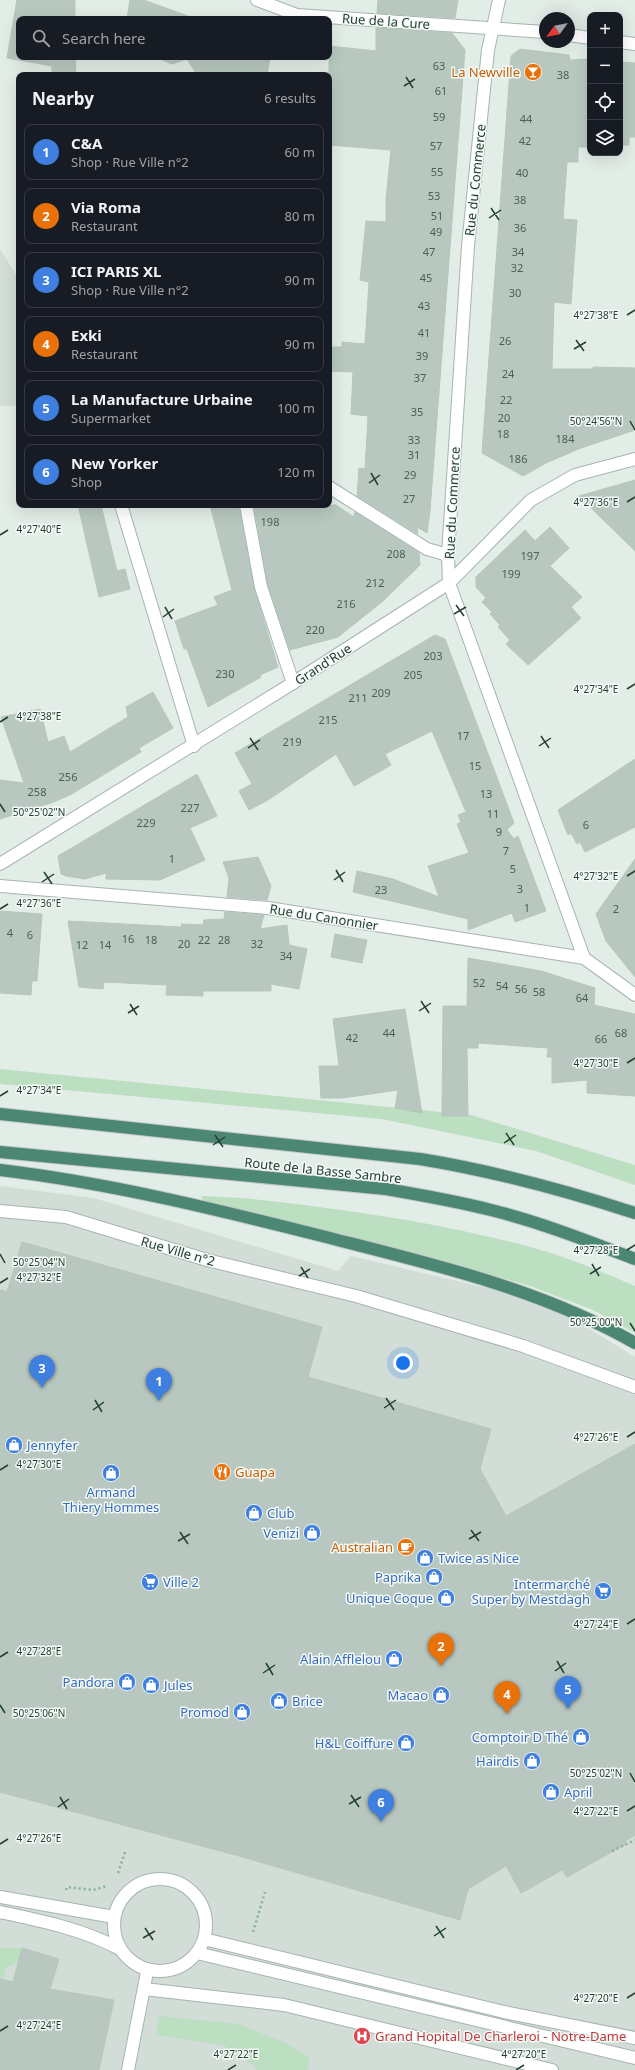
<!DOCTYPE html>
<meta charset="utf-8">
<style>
body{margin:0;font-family:"Noto Sans",sans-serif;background:#20242c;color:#f1f3f6}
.controls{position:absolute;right:12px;top:12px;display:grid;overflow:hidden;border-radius:8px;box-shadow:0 4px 16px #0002}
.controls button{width:36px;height:36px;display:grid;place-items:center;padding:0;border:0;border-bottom:1px solid #363941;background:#171b24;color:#f1f3f6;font:20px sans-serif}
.compass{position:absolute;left:539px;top:12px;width:36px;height:36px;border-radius:50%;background:#171b24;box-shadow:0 4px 16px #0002;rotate:237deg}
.you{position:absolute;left:403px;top:1363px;width:14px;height:14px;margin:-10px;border:3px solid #fff;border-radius:50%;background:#1a73e8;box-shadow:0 0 0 6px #1a73e833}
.badge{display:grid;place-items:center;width:26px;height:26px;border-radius:50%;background:#f26d5c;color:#fff;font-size:13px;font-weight:700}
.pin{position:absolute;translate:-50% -33px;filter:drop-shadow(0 1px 2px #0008)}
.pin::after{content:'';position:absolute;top:21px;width:14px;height:12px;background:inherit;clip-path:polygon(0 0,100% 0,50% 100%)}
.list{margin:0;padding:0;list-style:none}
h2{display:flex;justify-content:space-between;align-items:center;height:52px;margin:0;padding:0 16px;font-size:17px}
h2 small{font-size:13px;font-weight:400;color:#9ea1a6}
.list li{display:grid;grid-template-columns:26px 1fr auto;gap:12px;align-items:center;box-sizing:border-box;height:56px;margin:0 8px 8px;padding:0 8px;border:1px solid #363941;border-radius:8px}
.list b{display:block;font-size:15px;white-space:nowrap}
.list p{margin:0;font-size:13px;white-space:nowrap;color:#9ea1a6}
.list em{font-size:13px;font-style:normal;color:#9ea1a6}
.icon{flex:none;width:22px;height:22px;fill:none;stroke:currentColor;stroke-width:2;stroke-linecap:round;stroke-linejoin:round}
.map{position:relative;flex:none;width:635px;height:2070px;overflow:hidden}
.search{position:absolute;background:#171b24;box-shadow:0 4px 16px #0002;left:16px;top:16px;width:316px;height:44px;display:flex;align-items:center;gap:10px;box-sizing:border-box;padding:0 14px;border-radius:8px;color:#9ea1a6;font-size:15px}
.panel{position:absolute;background:#171b24;box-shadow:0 4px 16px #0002;left:16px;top:72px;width:316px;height:436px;border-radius:8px}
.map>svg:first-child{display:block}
.built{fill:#d1ddd6}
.green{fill:#bcdec1}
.building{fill:#b8c8c0;stroke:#b5c7bd}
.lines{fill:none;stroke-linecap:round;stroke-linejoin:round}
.service-casing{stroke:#a6b5ad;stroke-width:14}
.minor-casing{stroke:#a6b5ad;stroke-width:14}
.tertiary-casing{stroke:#a6b5ad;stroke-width:14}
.trunk-casing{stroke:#c1c9c6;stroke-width:14}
.path{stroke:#83b19d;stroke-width:2.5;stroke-dasharray:2 3;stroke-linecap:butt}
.service{stroke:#fff;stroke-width:12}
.minor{stroke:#fff;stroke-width:12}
.tertiary{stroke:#fff;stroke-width:12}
.trunk{stroke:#4b8772;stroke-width:12}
.ticks{fill:none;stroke:#233f33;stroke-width:1.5}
.labels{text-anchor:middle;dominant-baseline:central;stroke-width:3;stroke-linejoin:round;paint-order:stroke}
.number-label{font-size:11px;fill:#486156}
.street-label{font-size:13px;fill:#233f33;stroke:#f4f9f6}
.food-label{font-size:13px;fill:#c56008;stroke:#f4f9f6;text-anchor:end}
.shop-label{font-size:13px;fill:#366cbe;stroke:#f4f9f6;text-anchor:end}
.health-label{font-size:13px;fill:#be3a42;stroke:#f4f9f6;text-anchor:start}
.ticks-label{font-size:10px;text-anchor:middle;fill:#233f33;stroke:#f4f9f6;stroke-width:3;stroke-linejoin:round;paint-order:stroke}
</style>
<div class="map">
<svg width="635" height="2070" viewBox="0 0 635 2070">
<rect width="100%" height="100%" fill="#e3ede7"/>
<!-- built -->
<g class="built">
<polygon points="0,249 19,280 19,406 0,406"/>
<polygon points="0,1186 94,1198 338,1271 351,1256 546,1302 635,1357 635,2070 0,2070"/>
</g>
<!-- green -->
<g class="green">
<polygon points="0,1069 471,1115 635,1165 635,1185 536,1151 382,1119 0,1084"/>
<path d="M201,1196c49,1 98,8 147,15 56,8 113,18 167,32 42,10 81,26 120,43v47l-42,-23 -63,-24 -89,-26 -116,-29 -119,-24z"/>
<polygon points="0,1948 23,1948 18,1962 6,1968 0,1989"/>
<polygon points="159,2016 239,2024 288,2044 310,2058 307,2070 257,2070 253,2065 223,2045 156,2035"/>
</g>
<!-- building -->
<g class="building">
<polygon points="17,0 75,0 75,19 19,19 19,57 75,57 76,75 52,75 52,66 7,58"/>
<polygon points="130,0 144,0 196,19 127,19"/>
<polygon points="378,0 458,0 455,18 377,13"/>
<polygon points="376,28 452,33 465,50 430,511 427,533 417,527 418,534 357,496 359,468 365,469 368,416 351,414 353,372 329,371 329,347 342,347 342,342 365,344 369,282 360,280 366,221 386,222 386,199 391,150 329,145 329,46 376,51"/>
<polygon points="520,49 569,55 570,60 590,59 590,147 578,147 578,162 567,162 563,219 577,220 571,304 554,302 552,369 593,369 593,367 635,368 635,430 581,448 546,463 523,476 482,453 511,56"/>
<polygon points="156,57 270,57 267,75 207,75 196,73 187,59 172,64"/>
<polygon points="620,62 635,63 635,137 629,137 629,145 620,145"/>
<polygon points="635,480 635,551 579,496"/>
<polygon points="78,505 101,505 117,571 125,569 130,589 99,597"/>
<polygon points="210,505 239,505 254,588 278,667 260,675 261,677 208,707 187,649 184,649 175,621 218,605 214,597 232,590"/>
<polygon points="254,505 336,505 354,517 355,512 419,553 420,565 383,601 338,637 290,650 268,585"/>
<polygon points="550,527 569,548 550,566 582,597 571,607 581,618 528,665 506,644 510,640 498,627 500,625 490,614 492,612 482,602 486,598 476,587 476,577 525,530 535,541"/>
<polygon points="435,635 445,639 514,823 507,830 514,839 518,836 546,911 515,922 512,913 468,930 468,919 353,892 357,871 393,879 439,897 428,866 469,853 457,824 461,822 458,815 466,812 432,731 385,754 391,765 354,786 336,754 268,800 249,810 239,791 252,784 235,753"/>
<polygon points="153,692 173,728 139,748 141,752 70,795 51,803 0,819 0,780 24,783 1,717 40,709 48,742 64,736 70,752 128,717 126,707"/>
<polygon points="635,759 635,827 585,852 580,842 577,844 571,833 568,835 558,810"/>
<polygon points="197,774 217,816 190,828 205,860 160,880 106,879 106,873 85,879 66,876 61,874 58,856"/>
<polygon points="258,857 271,886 267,900 227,897 229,878 223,862"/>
<polygon points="635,859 635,977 606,941 596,914"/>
<polygon points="0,911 42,914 37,981 32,981 31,995 0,993"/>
<polygon points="225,912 264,915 260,929 287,925 289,945 307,949 299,989 271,984 271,991 203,991 203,996 166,995 167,985 104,982 103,989 79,987 68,921 182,927 181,924 203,925 204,920 224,919"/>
<polygon points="335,934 367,940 362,963 331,957"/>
<polygon points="468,958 541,971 595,988 594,1005 635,1014 635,1096 587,1093 587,1080 552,1083 552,1057 547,1057 548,1048 478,1043 478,1048 467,1048 468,1116 442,1116 443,1006 467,1006"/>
<polygon points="405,1009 422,1113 395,1108 398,1090 343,1098 321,1098 319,1066 339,1066 333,1019"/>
<polygon points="22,1242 322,1327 308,1377 491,1429 480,1469 506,1516 635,1444 635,1835 625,1841 626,1844 567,1877 562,1870 521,1893 506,1866 468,1889 460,1920 239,1856 0,1792 0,1290 7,1292"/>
<polygon points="22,1948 59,1959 50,1989 114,2000 99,2070 0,2070 0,1979 13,1982"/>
</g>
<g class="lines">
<defs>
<g id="service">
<polyline points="121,505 194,746"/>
<polyline points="246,505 261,587 293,683"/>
<polyline points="144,1989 284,2005 552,2070"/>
</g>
<g id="minor">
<polyline points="257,0 297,15 545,32"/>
<polyline points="569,35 590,38"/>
<polyline points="620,42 635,44"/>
<polyline points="329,487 427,549 448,555"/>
<polyline points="449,583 584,958"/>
<polyline points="0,886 268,908 584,958 635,995"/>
<polyline points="0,1211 66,1217 207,1260 356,1296 523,1346 635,1387"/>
<circle cx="160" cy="1925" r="46"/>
<polyline points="0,1897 114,1917"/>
<path d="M0,1912c42,9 82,17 120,37"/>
<polyline points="204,1939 504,2012 635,2038"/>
<polyline points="197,1953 635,2058"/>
<polyline points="128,2070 147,1972"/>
</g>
<g id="tertiary">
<polyline points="449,583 448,555 468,246 488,50 499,0"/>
<polyline points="0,864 293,683 449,583 531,500 575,475 635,459"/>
</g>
<g id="trunk">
<path d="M0,1114l420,45c74,12 144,31 215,54"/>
<path d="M0,1152l386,37c35,6 70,12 105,21 49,12 97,31 144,49"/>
<path d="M0,1170c109,13 215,39 322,66 106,27 217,52 313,107"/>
</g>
</defs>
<!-- service casing -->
<use href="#service" class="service-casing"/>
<!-- minor casing -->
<use href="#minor" class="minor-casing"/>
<!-- tertiary casing -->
<use href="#tertiary" class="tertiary-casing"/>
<!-- trunk casing -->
<use href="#trunk" class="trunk-casing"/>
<!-- path -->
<g class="path">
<polyline points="612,1851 635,1840"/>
<polyline points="118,1873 125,1852"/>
<polyline points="66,1890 67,1887 93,1890 107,1886"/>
<polyline points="253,1932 265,1892"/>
</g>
<!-- service -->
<use href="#service" class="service"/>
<!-- minor -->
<use href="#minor" class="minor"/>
<!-- tertiary -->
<use href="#tertiary" class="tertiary"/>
<!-- trunk -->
<use href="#trunk" class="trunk"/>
</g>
<!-- ticks -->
<path class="ticks" d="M406,77l7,11M404,86l11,-7M491,208l8,12M489,218l12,-8M627,315l8,-5M576,340l8,11M574,349l12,-7M630,421l5,9M371,473l7,12M369,483l11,-8M627,502l8,-5M0,535l8,-5M456,605l8,11M165,607l7,12M454,614l12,-7M163,617l11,-8M627,689l8,-5M0,722l8,-5M541,736l8,12M250,738l8,12M539,746l12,-8M248,748l12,-8M0,804l5,8M336,870l7,12M44,872l8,12M627,876l8,-5M334,880l11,-8M42,882l12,-8M0,909l8,-5M421,1001l8,12M130,1004l7,11M419,1011l12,-8M128,1013l11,-7M627,1063l8,-5M0,1096l8,-5M506,1133l8,12M215,1135l8,12M504,1143l12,-8M213,1145l12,-8M627,1250l8,-5M0,1254l5,9M592,1264l7,12M301,1267l7,11M590,1274l11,-7M299,1276l11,-7M0,1283l8,-5M630,1323l5,8M386,1398l8,12M95,1400l7,12M384,1408l12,-8M93,1410l11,-8M627,1437l8,-5M0,1470l8,-5M471,1530l8,11M180,1532l8,12M469,1539l12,-7M178,1541l12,-7M627,1624l8,-5M0,1657l8,-5M557,1661l7,12M266,1663l7,12M555,1671l11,-8M263,1673l12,-8M0,1705l5,8M630,1773l5,9M351,1795l8,12M60,1797l7,12M349,1804l12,-7M58,1807l11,-8M627,1811l8,-5M0,1844l8,-5M436,1926l8,12M145,1928l8,12M434,1936l12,-8M143,1938l12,-7M627,1998l8,-5M0,2031l8,-5M228,2070l8,-5M516,2070l8,-5"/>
<!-- icons -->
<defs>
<symbol id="bar-disc" viewBox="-11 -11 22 22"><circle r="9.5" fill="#e8710a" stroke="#f4f9f6"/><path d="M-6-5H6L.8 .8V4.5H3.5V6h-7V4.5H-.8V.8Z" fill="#fff"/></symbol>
<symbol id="shop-disc" viewBox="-11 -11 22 22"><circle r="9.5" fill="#3f7fe0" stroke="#f4f9f6"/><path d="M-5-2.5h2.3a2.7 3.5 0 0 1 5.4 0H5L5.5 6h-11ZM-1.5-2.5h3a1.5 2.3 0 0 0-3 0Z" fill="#fff"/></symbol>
<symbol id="restaurant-disc" viewBox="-11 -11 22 22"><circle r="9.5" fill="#e8710a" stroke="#f4f9f6"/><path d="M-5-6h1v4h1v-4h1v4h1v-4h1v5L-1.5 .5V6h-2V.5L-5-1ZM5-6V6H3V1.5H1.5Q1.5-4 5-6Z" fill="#fff"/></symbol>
<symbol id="cafe-disc" viewBox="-11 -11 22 22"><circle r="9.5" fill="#e8710a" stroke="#f4f9f6"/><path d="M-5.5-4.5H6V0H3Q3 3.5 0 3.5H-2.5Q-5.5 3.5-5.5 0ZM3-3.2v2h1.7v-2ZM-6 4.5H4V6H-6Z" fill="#fff"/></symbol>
<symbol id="supermarket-disc" viewBox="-11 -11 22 22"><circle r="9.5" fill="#3f7fe0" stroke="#f4f9f6"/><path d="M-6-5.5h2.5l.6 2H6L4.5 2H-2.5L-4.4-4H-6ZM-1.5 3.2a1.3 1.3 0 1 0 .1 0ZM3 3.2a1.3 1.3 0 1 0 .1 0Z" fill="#fff"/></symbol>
<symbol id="hospital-disc" viewBox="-11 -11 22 22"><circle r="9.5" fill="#e0444e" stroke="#f4f9f6"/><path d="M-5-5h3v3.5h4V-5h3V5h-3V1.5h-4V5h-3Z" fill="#fff"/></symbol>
</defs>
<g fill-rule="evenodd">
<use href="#bar-disc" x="523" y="62" width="20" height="20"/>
<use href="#shop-disc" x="4" y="1435" width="20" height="20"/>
<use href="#restaurant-disc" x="212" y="1462" width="20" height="20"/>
<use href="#shop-disc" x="101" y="1463" width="20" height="20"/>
<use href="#shop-disc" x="244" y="1503" width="20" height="20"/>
<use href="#shop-disc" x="302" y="1523" width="20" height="20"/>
<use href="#cafe-disc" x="396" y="1537" width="20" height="20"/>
<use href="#shop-disc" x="415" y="1548" width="20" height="20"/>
<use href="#shop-disc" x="424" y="1567" width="20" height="20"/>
<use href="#supermarket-disc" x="140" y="1572" width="20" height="20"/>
<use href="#supermarket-disc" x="593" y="1581" width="20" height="20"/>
<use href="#shop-disc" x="436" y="1588" width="20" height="20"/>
<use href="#shop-disc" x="384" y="1649" width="20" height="20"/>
<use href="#shop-disc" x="117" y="1672" width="20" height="20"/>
<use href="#shop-disc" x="141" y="1675" width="20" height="20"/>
<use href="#shop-disc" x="431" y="1685" width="20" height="20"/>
<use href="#shop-disc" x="269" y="1691" width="20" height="20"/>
<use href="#shop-disc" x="232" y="1702" width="20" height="20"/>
<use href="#shop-disc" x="571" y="1727" width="20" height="20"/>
<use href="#shop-disc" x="396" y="1733" width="20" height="20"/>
<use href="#shop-disc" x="522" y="1751" width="20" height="20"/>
<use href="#shop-disc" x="541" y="1782" width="20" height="20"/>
<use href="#hospital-disc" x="352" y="2026" width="20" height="20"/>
</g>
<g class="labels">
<!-- number labels -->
<g class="number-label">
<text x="439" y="65">63</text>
<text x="563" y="74">38</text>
<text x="441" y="90">61</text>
<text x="439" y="116">59</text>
<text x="526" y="118">44</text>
<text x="525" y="140">42</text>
<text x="436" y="145">57</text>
<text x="437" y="171">55</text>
<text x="522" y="172">40</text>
<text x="434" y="195">53</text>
<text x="520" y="199">38</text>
<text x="437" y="215">51</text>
<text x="520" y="227">36</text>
<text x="436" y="231">49</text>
<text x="429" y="251">47</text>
<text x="518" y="251">34</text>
<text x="517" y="267">32</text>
<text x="426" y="277">45</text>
<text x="515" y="292">30</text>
<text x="424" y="305">43</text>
<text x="424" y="332">41</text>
<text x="505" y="340">26</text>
<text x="422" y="355">39</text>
<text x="508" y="373">24</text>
<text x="420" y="377">37</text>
<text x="506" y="399">22</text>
<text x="417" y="411">35</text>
<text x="504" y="417">20</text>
<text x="503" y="433">18</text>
<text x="565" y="438">184</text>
<text x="414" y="439">33</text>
<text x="414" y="454">31</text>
<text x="518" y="458">186</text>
<text x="410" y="474">29</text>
<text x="409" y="498">27</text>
<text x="270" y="521">198</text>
<text x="396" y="553">208</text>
<text x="530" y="555">197</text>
<text x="511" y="573">199</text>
<text x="375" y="582">212</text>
<text x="346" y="603">216</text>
<text x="315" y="629">220</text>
<text x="433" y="655">203</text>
<text x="225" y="673">230</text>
<text x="413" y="674">205</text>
<text x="381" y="692">209</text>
<text x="358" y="697">211</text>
<text x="328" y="719">215</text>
<text x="463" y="735">17</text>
<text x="292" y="741">219</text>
<text x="475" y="765">15</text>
<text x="68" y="776">256</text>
<text x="37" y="791">258</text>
<text x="486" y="793">13</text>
<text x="190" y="807">227</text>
<text x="493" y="813">11</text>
<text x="146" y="822">229</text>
<text x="586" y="824">6</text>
<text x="499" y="831">9</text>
<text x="506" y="850">7</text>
<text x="172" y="858">1</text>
<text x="513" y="868">5</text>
<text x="520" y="888">3</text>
<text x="381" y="889">23</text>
<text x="527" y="907">1</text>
<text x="616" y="908">2</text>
<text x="10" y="932">4</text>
<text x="30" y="934">6</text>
<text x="128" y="938">16</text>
<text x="151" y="939">18</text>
<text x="204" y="939">22</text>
<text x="224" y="939">28</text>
<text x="184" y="943">20</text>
<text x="257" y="943">32</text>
<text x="82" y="944">12</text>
<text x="105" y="944">14</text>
<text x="286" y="955">34</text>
<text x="479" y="982">52</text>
<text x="502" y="985">54</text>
<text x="521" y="988">56</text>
<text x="539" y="991">58</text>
<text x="582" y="997">64</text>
<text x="389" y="1032">44</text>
<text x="621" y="1032">68</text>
<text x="352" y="1037">42</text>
<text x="601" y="1038">66</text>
</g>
<!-- street labels -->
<g class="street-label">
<text transform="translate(386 21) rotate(4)">Rue de la Cure</text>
<text transform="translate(475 180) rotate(-84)">Rue du Commerce</text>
<text transform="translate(452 503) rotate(-87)">Rue du Commerce</text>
<text transform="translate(323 664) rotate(-33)">Grand'Rue</text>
<text transform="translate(324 917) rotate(9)">Rue du Canonnier</text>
<text transform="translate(323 1170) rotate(6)">Route de la Basse Sambre</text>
<text transform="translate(178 1251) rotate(16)">Rue Ville n°2</text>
</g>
<!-- food labels -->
<g class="food-label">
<text x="520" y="72">La Newville</text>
<text x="235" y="1472" text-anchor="start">Guapa</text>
<text x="393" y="1547">Australian</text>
</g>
<!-- shop labels -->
<g class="shop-label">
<text x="27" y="1445" text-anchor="start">Jennyfer</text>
<text x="111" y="1492" text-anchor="middle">Armand<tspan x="111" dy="15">Thiery Hommes</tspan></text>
<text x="267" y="1513" text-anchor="start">Club</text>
<text x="299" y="1533">Venizi</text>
<text x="438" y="1558" text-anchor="start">Twice as Nice</text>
<text x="421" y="1577">Paprika</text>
<text x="163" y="1582" text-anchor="start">Ville 2</text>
<text x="590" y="1584">Intermarché<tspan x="590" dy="15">Super by Mestdagh</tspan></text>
<text x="433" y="1598">Unique Coque</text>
<text x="381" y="1659">Alain Afflelou</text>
<text x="114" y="1682">Pandora</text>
<text x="164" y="1685" text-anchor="start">Jules</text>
<text x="428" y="1695">Macao</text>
<text x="292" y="1701" text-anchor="start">Brice</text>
<text x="229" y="1712">Promod</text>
<text x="568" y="1737">Comptoir D Thé</text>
<text x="393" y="1743">H&amp;L Coiffure</text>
<text x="519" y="1761">Hairdis</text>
<text x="564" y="1792" text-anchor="start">April</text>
</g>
<!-- health labels -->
<g class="health-label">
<text x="375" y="2036">Grand Hopital De Charleroi - Notre-Dame</text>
</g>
</g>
<g class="ticks-label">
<text x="596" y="319">4°27'38"E</text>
<text x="596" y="425">50°24'56"N</text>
<text x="596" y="506">4°27'36"E</text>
<text x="39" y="533">4°27'40"E</text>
<text x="596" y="693">4°27'34"E</text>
<text x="39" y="720">4°27'38"E</text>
<text x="39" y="816">50°25'02"N</text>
<text x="596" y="880">4°27'32"E</text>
<text x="39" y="907">4°27'36"E</text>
<text x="596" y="1067">4°27'30"E</text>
<text x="39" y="1094">4°27'34"E</text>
<text x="596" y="1254">4°27'28"E</text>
<text x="39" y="1266">50°25'04"N</text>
<text x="39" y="1281">4°27'32"E</text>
<text x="596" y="1326">50°25'00"N</text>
<text x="596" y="1441">4°27'26"E</text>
<text x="39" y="1468">4°27'30"E</text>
<text x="596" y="1628">4°27'24"E</text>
<text x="39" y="1655">4°27'28"E</text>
<text x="39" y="1717">50°25'06"N</text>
<text x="596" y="1777">50°25'02"N</text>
<text x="596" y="1815">4°27'22"E</text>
<text x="39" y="1842">4°27'26"E</text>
<text x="596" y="2002">4°27'20"E</text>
<text x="39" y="2029">4°27'24"E</text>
<text x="236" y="2058">4°27'22"E</text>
<text x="524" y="2058">4°27'20"E</text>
</g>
</svg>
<div class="controls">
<button>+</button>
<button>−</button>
<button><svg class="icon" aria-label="locate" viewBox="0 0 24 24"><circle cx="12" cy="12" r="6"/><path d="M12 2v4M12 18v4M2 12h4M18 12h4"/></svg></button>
<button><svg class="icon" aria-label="layers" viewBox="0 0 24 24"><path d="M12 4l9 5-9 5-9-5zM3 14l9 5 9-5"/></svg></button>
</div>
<svg class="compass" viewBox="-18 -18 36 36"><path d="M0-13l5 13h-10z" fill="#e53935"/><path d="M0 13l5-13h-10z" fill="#9ea1a6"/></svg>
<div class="you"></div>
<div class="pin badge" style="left:159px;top:1401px;background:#3f7fe0">1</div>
<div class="pin badge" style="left:441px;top:1666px;background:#e8710a">2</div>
<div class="pin badge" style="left:42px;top:1388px;background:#3f7fe0">3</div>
<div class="pin badge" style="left:507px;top:1714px;background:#e8710a">4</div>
<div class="pin badge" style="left:568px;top:1709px;background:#3f7fe0">5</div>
<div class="pin badge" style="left:381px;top:1822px;background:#3f7fe0">6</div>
<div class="search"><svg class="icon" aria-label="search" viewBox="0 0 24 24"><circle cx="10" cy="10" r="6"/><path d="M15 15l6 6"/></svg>Search here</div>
<section class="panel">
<h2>Nearby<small>6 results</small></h2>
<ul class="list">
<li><span class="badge" style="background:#3f7fe0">1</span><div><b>C&amp;A</b><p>Shop · Rue Ville n°2</p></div><em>60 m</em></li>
<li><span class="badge" style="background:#e8710a">2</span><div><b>Via Roma</b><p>Restaurant</p></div><em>80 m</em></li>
<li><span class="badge" style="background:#3f7fe0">3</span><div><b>ICI PARIS XL</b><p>Shop · Rue Ville n°2</p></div><em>90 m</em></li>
<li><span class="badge" style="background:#e8710a">4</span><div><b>Exki</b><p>Restaurant</p></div><em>90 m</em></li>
<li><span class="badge" style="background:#3f7fe0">5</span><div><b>La Manufacture Urbaine</b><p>Supermarket</p></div><em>100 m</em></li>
<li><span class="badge" style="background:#3f7fe0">6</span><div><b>New Yorker</b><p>Shop</p></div><em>120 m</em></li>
</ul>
</section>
</div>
